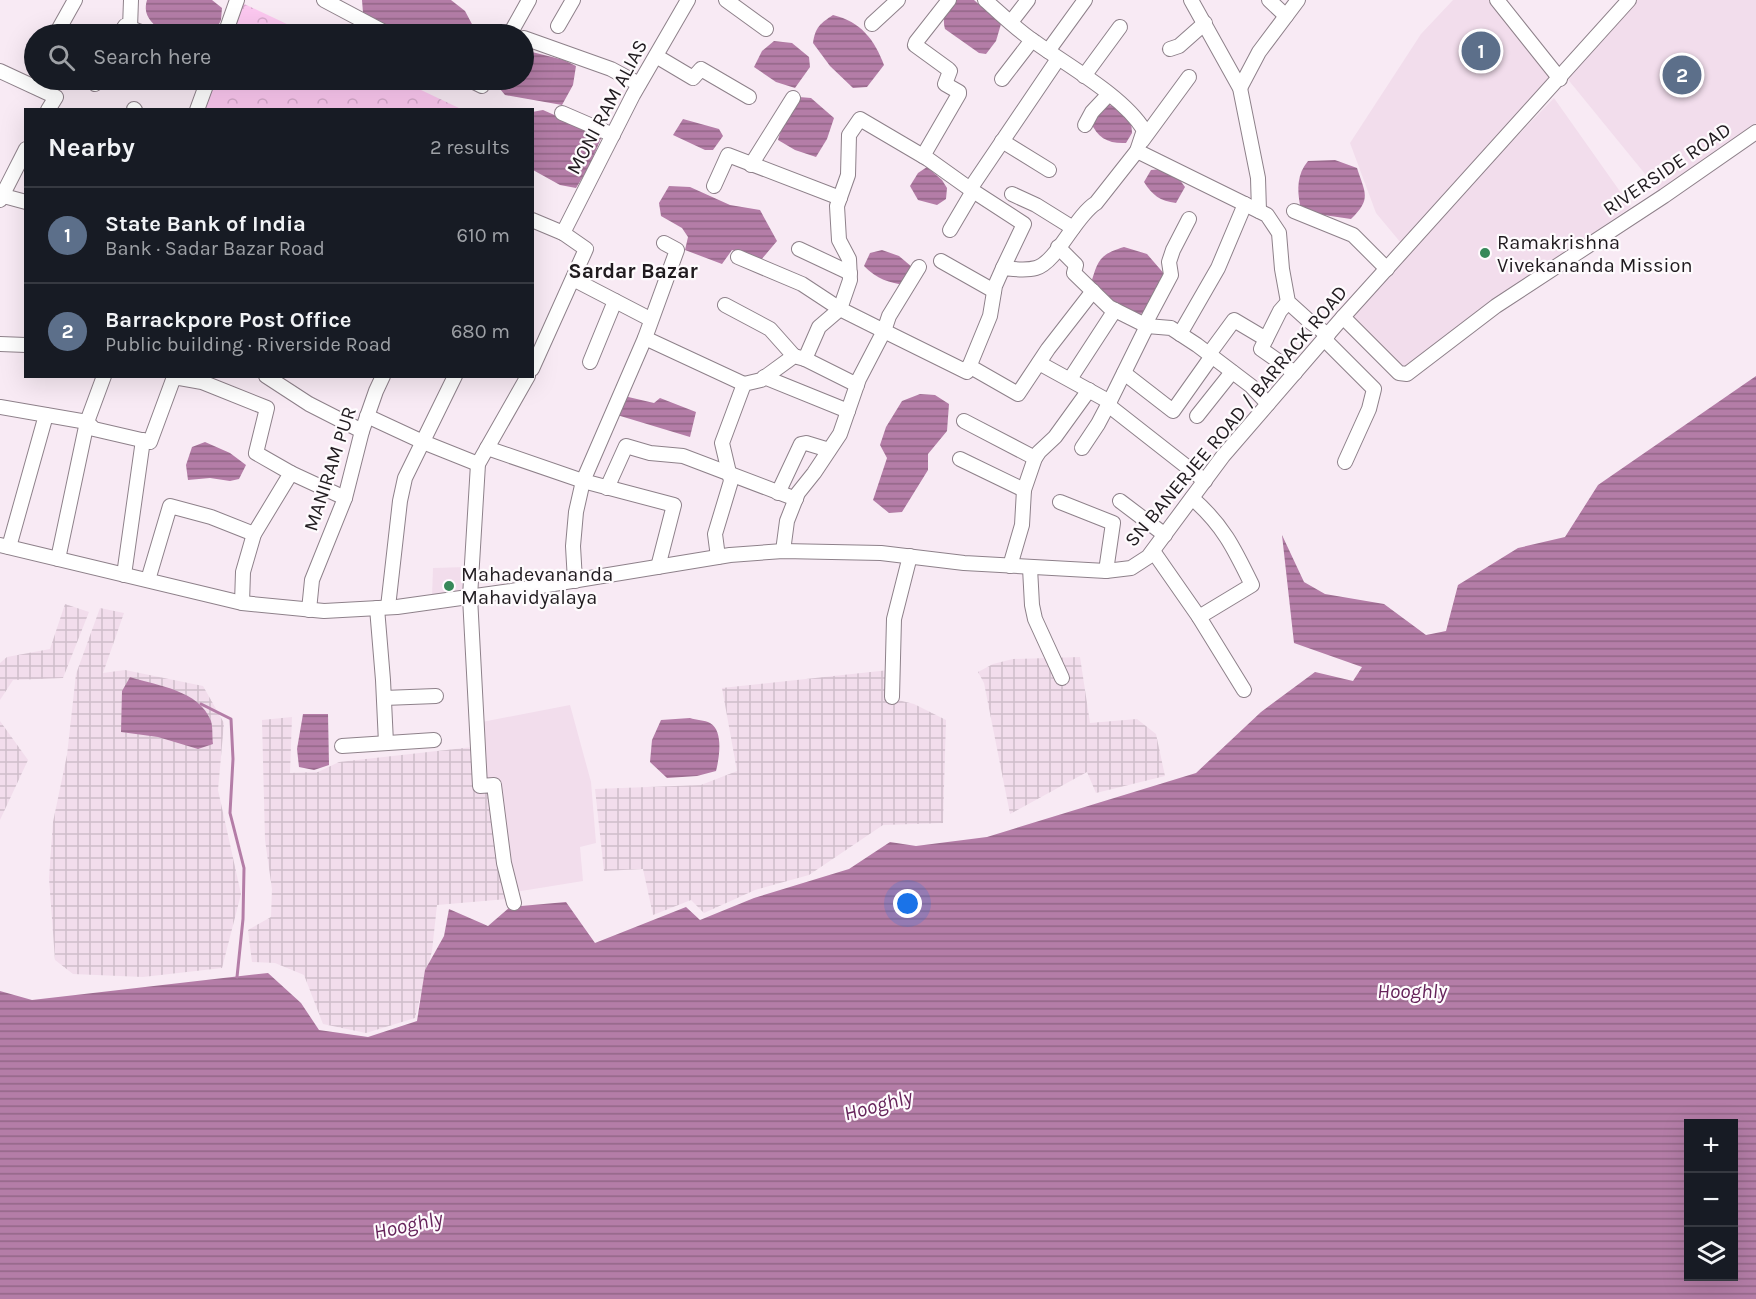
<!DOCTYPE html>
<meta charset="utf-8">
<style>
body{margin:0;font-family:Karla,sans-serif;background:#242831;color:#f1f3f6}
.controls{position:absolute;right:18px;bottom:18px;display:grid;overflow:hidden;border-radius:0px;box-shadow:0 6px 24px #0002}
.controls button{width:54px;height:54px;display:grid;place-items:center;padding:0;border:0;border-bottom:2px solid #363941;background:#171b24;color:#f1f3f6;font:30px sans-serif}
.you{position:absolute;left:908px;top:904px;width:21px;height:21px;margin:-15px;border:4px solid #fff;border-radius:50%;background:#1a73e8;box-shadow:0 0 0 9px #1a73e833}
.badge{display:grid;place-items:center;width:39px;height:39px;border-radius:50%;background:#ea580c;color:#fff;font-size:20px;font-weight:700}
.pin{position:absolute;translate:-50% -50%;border:3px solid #fff;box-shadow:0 2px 6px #0006}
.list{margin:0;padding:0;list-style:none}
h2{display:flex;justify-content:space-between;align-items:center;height:78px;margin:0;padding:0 24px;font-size:26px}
h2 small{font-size:20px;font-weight:400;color:#9ea1a6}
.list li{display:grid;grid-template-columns:39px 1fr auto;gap:18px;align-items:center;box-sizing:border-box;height:96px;padding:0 24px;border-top:2px solid #363941}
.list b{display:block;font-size:22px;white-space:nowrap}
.list p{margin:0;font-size:20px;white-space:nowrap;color:#9ea1a6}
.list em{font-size:20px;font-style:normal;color:#9ea1a6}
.icon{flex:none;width:33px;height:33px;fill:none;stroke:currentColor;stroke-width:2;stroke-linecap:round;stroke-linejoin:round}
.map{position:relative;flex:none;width:1756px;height:1299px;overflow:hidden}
.search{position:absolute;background:#171b24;box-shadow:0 6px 24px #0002;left:24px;top:24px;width:510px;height:66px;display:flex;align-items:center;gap:15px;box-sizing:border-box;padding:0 21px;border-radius:33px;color:#9ea1a6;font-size:22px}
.panel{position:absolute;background:#171b24;box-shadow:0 6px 24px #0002;left:24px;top:108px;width:510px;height:270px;border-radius:0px}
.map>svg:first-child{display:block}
.built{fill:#f2ddec}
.industrial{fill:url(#industrial-grid)}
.park{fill:url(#park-crowns)}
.water{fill:url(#water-rules);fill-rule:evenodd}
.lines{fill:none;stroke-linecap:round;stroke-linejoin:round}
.stream{stroke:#b47da7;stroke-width:3}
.minor-casing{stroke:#8e818a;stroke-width:16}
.minor{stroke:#fff;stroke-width:14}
.poi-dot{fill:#378859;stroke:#fefbfd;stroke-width:2}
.labels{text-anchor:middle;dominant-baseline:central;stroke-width:4.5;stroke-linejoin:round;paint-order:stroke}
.street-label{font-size:20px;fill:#201b1f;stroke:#fefbfd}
.poi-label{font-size:20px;fill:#201b1f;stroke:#fefbfd;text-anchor:start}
.neighbourhood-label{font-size:21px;font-weight:bold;fill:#201b1f;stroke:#fefbfd}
.water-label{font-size:21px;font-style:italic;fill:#66245b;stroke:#fefbfd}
</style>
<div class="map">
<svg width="1756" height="1299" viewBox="0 0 1756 1299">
<defs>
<pattern id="industrial-grid" width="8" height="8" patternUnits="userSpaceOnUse" patternTransform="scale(1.5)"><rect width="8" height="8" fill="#f2ddec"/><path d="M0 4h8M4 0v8" fill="none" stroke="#cfbdca"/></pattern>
<pattern id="park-crowns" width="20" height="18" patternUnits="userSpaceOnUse" patternTransform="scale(1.5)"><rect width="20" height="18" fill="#fbc7ef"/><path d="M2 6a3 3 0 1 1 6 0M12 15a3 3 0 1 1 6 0" fill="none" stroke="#d7aacc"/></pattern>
<pattern id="water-rules" width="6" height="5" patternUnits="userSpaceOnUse" patternTransform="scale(1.5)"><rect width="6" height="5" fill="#b47da7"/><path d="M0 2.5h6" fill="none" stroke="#926687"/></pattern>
</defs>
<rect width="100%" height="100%" fill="#f8eaf4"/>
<!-- built -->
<g class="built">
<polygon points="1453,0 1491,0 1554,75 1401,243 1376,213 1350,143 1421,34"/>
<polygon points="1635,0 1756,0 1756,123 1659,191 1566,77"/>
<polygon points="1554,98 1631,207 1498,299 1409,368 1403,368 1350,314 1459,196"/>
<polygon points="467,567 466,593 432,597 433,568"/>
<polygon points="570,705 591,782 596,843 580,847 583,881 515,892 484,781 482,722"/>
</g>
<!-- industrial -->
<g class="industrial">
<polygon points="65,604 89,612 63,678 13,680 0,700 0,663 7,657 50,649"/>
<polygon points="100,608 124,613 103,673 125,670 203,686 224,723 218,790 241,894 222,968 143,977 73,974 55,960 49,878 53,822 67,755 76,674"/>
<polygon points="1080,657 1090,723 1137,719 1156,734 1165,776 1096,793 1087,772 1010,814 984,683 978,672 993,664 1013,659"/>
<polygon points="889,670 898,700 914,704 946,720 943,823 883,825 809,875 755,890 704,913 691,900 653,915 643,869 604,871 595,789 701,785 737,771 722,688"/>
<polygon points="292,717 290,773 318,772 339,762 473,747 475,789 491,789 507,899 437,905 432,951 415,1018 366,1033 323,1024 304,975 275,963 252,962 248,930 271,917 272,889 265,840 262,720"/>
<polygon points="0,721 28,760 0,820"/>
</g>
<!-- park -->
<g class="park">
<polygon points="240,2 308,34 228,34"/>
<polygon points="211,80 400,80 461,109 199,110"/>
</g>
<!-- water -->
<g class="water">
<path d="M147,0h65l10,8 -1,12 -7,14h-49c-12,-10 -23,-18 -18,-34z"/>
<polygon points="362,0 451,0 465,11 473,26 471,34 397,34 363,13"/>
<path d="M954,0h20l27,24 -5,17 -10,13 -7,-1 -34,-24c-3,-10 0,-22 9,-29z"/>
<path d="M833,15c28,7 41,24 51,50l-17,22 -14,1 -23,-22 -17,-23c2,-16 8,-20 20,-28z"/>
<polygon points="774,41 792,43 809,57 810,67 795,88 776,82 754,67 762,51"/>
<polygon points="524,50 564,60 576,66 573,85 562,105 505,95 495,83 496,80 524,80"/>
<polygon points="799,97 811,98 834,118 827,139 816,157 795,150 778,140 785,115"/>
<path d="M1104,103l11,4 16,12 1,14 -6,10c-17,1 -29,-5 -35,-21z"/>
<polygon points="543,110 602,136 589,167 576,188 560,185 533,170 532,112"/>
<polygon points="683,119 719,129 723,136 713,150 705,150 673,135"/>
<path d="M1335,160l22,8c8,25 15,31 -6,51l-41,-6 -10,-8c-3,-16 -3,-31 8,-44z"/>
<polygon points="927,167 942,180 947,188 946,199 937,205 918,200 910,186 918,173"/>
<path d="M1163,169l14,7 8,11 -9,16c-16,-2 -24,-8 -32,-21l7,-12z"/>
<polygon points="669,186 690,187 730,205 760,210 777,241 761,260 732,250 722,264 685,250 688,237 682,228 661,216 659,203"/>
<path d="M1124,247l23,7 19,22 -17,35 -15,5 -44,-30c8,-24 7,-31 34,-39z"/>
<path d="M882,250l17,6 13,11 -6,18c-17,-2 -29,-6 -42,-19l6,-13z"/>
<path d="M1756,376v923h-1756v-308l32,9 236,-27 33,30 18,27 49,7 49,-16 8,-51 19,-34 5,-27 39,17 22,-19 56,-5 29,41 91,-36 14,13 54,-22 95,-29 41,-27 26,4 71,-9 209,-64 65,-61 54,-40 38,9 9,-14 -68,-24 -12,-108 22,47 21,12 59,10 42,31 20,-4 12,-46 60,-37 47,-11 33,-52zM1688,1124h46v152h-46z"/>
<polygon points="920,394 935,395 949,404 947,431 928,454 928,470 902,512 889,513 873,500 887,458 880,445 886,427 902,401"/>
<polygon points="624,396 654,403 660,398 696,412 690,437 617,415"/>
<polygon points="205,442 230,453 246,465 239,479 230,481 210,478 188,480 186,465 192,447"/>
<path d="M130,677c28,9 69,13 81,44 2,6 1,16 2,23l-15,5 -40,-12 -37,-5 1,-41z"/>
<polygon points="303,714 328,714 329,765 314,770 299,767 297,749"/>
<path d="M690,718c6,2 15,2 20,5 14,8 9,36 6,48l-19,5 -30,2 -17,-16 2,-22 9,-20z"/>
</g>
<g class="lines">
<!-- stream -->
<polyline class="stream" points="201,704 231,719 233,759 230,813 244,868 243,919 237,977"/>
<defs>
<g id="minor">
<polyline points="324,0 388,34"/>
<polyline points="726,0 766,29"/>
<path d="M985,0c16,14 32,30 50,42 33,24 88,54 109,88l-7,21 130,64 12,18 3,36 6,33 21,19 19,14"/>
<polyline points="1191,0 1240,88 1258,178 1259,211"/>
<polyline points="1269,0 1286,16"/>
<polyline points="1497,0 1560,79"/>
<polyline points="1011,22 1028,0"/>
<polyline points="872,24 898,0"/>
<polyline points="558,26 573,0"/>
<polyline points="130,28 131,0"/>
<polyline points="56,34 75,0"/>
<polyline points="120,34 125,26 146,34"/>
<polyline points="225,34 237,0"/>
<polyline points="510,34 529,0"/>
<polyline points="524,38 611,69 639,84"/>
<polyline points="1170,49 1179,46 1205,23"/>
<polyline points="1048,51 1085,0"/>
<polyline points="656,56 693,78 701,69 749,97"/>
<polyline points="0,71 56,97 48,110"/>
<polyline points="1084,76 1120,27"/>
<polyline points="1002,79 1032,40"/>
<polyline points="470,80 482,86 485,80"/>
<polyline points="95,84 97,80"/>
<polyline points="1240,88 1259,52 1298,0"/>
<polyline points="134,109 135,110"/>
<polyline points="197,110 208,80"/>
<polyline points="562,113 613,135"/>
<polyline points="1085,125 1092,112 1108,95"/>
<polyline points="1002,141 1049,170"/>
<polyline points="1142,141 1189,77"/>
<polyline points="923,156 959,94 959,92 945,84 950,71 948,69 915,45 916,42 949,0"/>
<polyline points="751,165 793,98"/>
<polyline points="714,186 728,155 840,198"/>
<polyline points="970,189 1024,224 1003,268"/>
<polyline points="1012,194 1036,205 1073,228"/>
<polyline points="0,195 26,202"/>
<polyline points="0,200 26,149"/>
<polyline points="1294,211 1353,235 1387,269"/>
<polyline points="532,220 563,233 586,249 532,369"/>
<polyline points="950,230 973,191"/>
<polyline points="563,233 633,95 688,0"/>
<polyline points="1058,247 1076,265 1074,273 1109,307 1147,326 1108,405 1205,481"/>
<polyline points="799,249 850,273"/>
<polyline points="738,257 802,284 840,309 884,331 889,316 919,267"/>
<polyline points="941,261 994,291"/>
<polyline points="573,279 650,319"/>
<polyline points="1288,302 1280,311 1261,349 1295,373"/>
<polyline points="725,305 770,329 794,356"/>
<polyline points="1343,317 1399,373 1407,374 1496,306 1664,196 1756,132"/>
<polyline points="1145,324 1171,275 1169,262 1173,250 1189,219"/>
<polyline points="1147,326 1171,328 1197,345 1251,386 1268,404"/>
<polyline points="1180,334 1218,268 1245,204"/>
<polyline points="645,338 744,384"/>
<polyline points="1324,339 1374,389 1369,409 1345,462"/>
<polyline points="0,344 26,345"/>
<polyline points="1209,354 1234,320 1266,339"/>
<polyline points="805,359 857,385"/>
<polyline points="590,362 615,301"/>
<polyline points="1039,363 1110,402"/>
<polyline points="969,366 1018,394 1048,349 1093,291"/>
<polyline points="1124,373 1173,411 1212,356"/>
<polyline points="266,376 309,404 362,431"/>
<polyline points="764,377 848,411"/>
<polyline points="1070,379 1115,310"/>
<polyline points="0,407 87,422 94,429 150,442 174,377 202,382 267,408 256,453 291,473"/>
<polyline points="367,416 423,442 478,464"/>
<polyline points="1197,416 1232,372"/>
<polyline points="964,421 1035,458"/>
<polyline points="487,448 583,481 674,505 658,567"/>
<polyline points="1082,448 1098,424 1108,405"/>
<polyline points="960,459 1024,490"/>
<polyline points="607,488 626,446 650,453 683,456 796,499"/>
<polyline points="778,493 801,444 806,443 829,450"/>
<path d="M1192,498c31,27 42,50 60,87l-53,32"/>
<polyline points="1120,501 1165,535"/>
<polyline points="1060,502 1113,523 1106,571"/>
<polyline points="0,545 242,603 324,611 397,607 511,591 730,555 783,551 881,553 964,563 1106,571 1131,568 1148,557 1223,456 1343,317 1629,0"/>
<polyline points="9,547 46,415"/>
<path d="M783,551l4,-30 11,-28 16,-20 26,-39 19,-55 25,-48 83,41 23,-56 5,-30 8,-18c11,1 22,3 33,0 21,-6 39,-52 60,-65l41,-52"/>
<polyline points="1153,551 1199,617 1244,690"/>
<polyline points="718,557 715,534 731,481 722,443 744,384 761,380 794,356 805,359 819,327 840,309 850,280 849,259 839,240 837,206 848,175 849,135 860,119 928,159 970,189 1058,59"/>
<polyline points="58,559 87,422 104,376"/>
<polyline points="1010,566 1022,525 1024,490 1035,458 1039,452 1055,437 1089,390"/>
<polyline points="1030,568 1032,605 1035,619 1062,678"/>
<polyline points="124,575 143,440"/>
<polyline points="148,580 170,506 211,517 254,534"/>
<polyline points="575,581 573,546 576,512 583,481 645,338 677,250 664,243"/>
<polyline points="242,603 243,572 254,534 291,473 345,498"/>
<polyline points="388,607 400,501 405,478 455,376"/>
<polyline points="377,608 383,680 386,743"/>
<polyline points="309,610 312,580 345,498 362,431 376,391 383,376"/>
<polyline points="892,697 894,619 910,556"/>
<polyline points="384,698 436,696"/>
<polyline points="342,746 434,740"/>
<polyline points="514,903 504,863 494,785 480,786 470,597 478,464 528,376"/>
</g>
</defs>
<!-- minor casing -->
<use href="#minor" class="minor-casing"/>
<!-- minor -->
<use href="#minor" class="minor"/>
</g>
<!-- markers -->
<g class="poi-dot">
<circle cx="1485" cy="253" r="6"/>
<circle cx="449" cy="586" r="6"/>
</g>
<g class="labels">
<!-- street labels -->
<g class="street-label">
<text transform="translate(607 107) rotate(-62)">MONI RAM ALIAS</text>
<text transform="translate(1667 169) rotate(-34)">RIVERSIDE ROAD</text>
<text transform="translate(1236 416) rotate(-50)">SN BANERJEE ROAD / BARRACK ROAD</text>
<text transform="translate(330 469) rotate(-72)">MANIRAM PUR</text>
</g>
<!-- poi labels -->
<g class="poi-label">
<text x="1497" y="242">Ramakrishna<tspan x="1497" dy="23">Vivekananda Mission</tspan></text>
<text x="461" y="574">Mahadevananda<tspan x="461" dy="23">Mahavidyalaya</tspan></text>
</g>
<!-- neighbourhood labels -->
<g class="neighbourhood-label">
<text x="633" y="271">Sardar Bazar</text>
</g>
<!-- water labels -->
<g class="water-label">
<text x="1412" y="991">Hooghly</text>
<text transform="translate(878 1105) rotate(-15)">Hooghly</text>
<text transform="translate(408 1225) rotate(-12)">Hooghly</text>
</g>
</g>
</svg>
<div class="controls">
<button>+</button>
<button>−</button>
<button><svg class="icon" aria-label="layers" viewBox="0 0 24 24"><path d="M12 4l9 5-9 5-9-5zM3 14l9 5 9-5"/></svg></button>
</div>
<div class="you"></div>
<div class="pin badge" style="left:1481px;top:51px;background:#5c6f8a">1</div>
<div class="pin badge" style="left:1682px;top:75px;background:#5c6f8a">2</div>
<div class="search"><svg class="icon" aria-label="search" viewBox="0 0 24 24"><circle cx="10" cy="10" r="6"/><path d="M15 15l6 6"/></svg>Search here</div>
<section class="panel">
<h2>Nearby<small>2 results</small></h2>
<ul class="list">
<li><span class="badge" style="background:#5c6f8a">1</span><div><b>State Bank of India</b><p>Bank · Sadar Bazar Road</p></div><em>610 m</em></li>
<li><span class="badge" style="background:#5c6f8a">2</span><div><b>Barrackpore Post Office</b><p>Public building · Riverside Road</p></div><em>680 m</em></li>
</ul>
</section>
</div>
